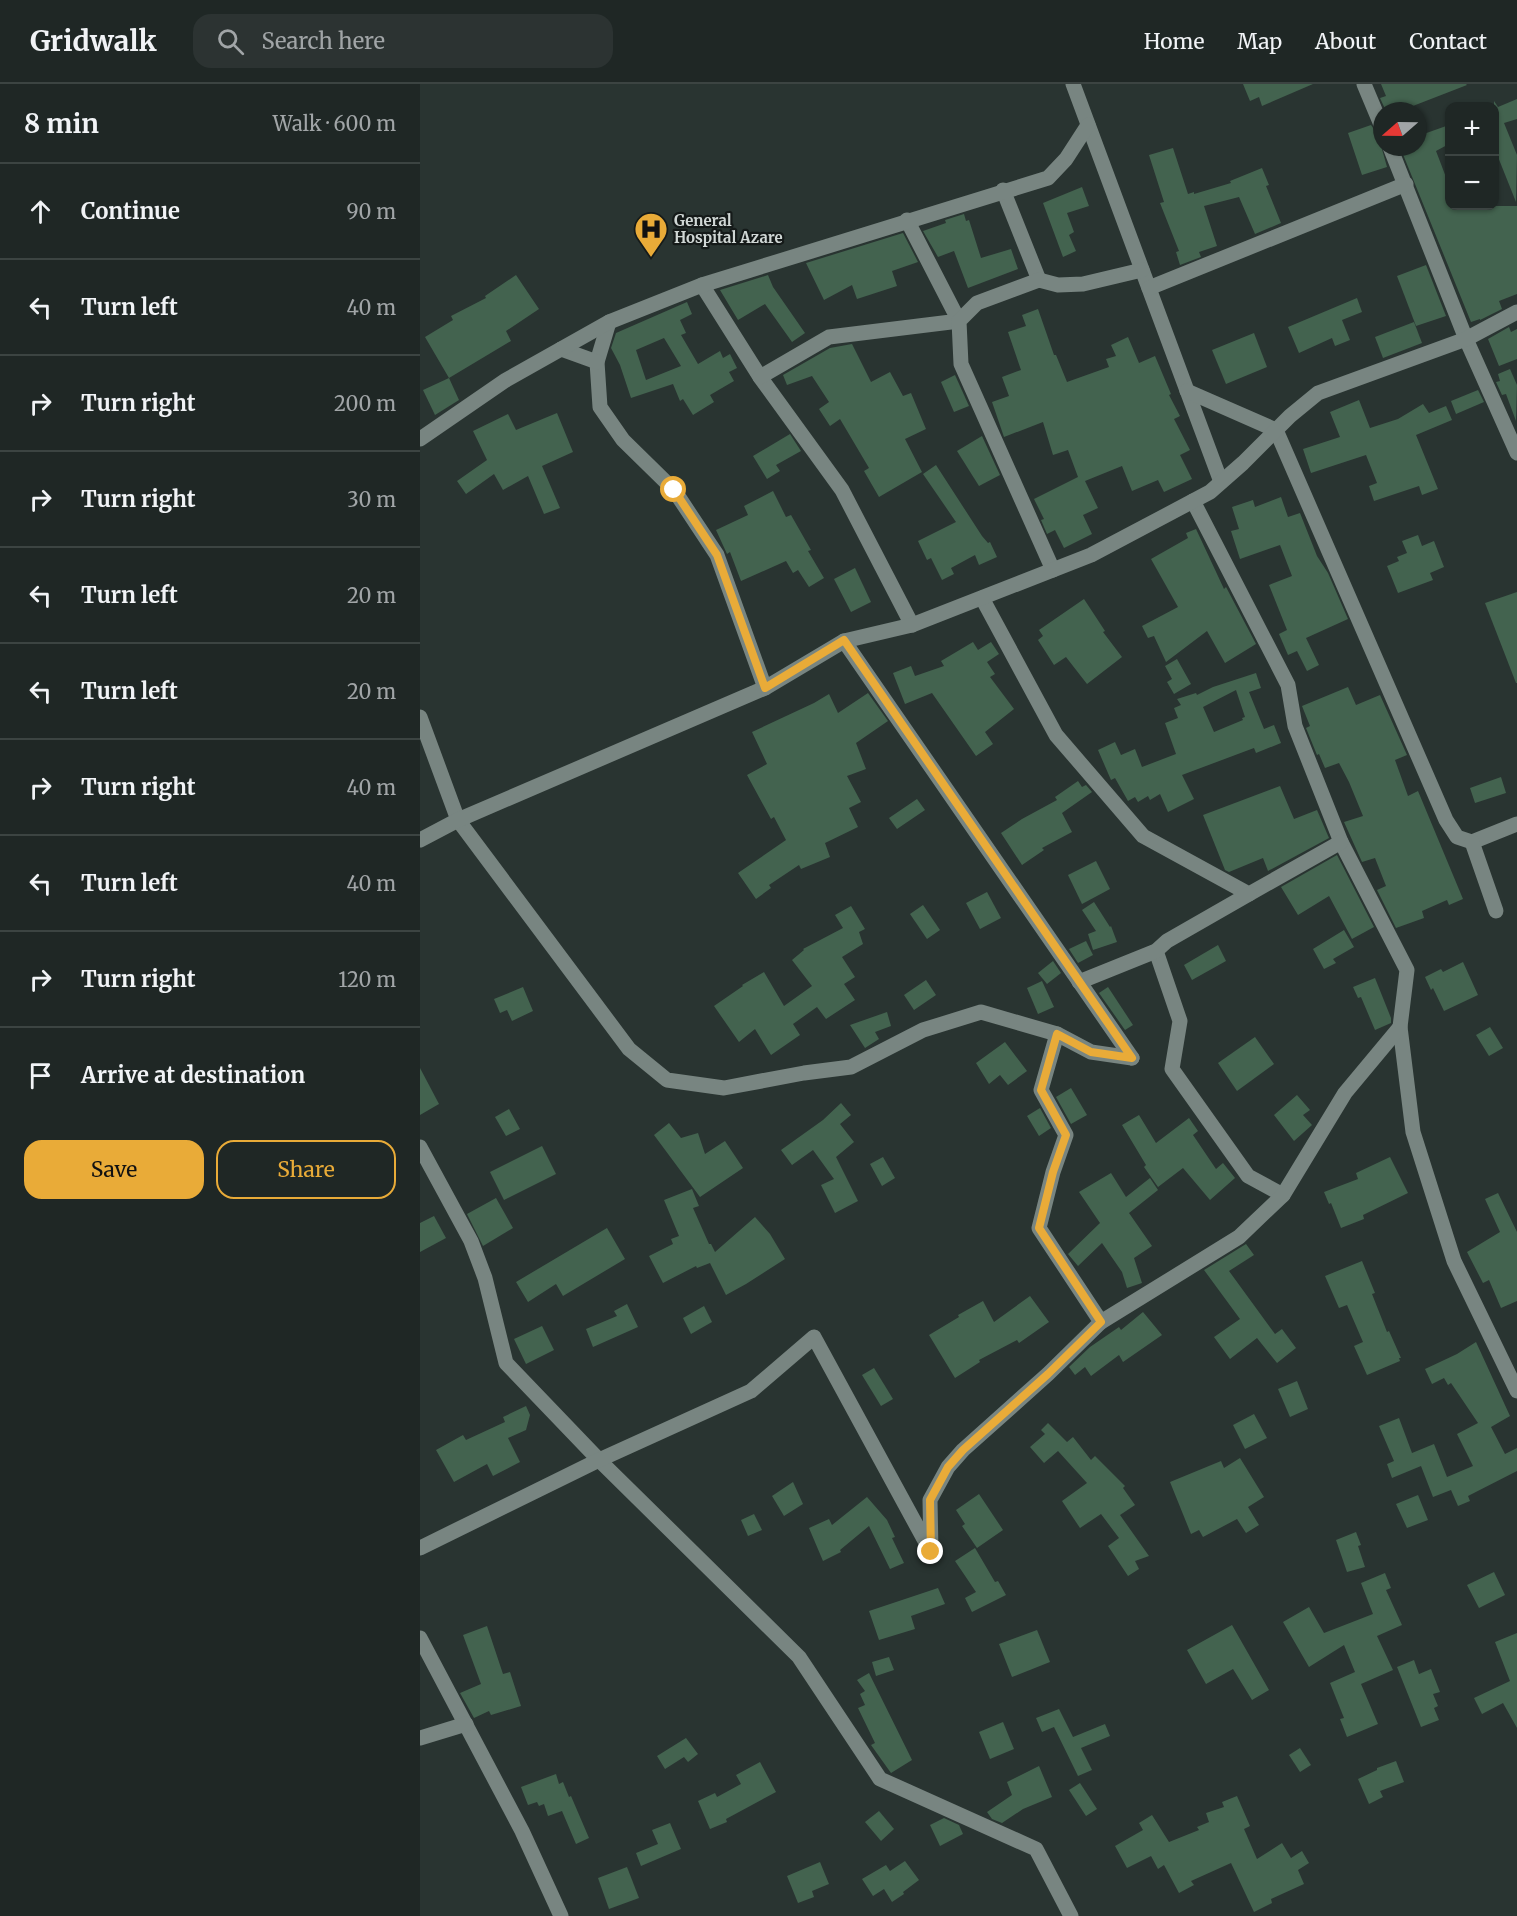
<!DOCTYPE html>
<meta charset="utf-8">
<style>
body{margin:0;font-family:Merriweather,serif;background:#2c3332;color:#f1f3f6}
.controls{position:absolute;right:18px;top:18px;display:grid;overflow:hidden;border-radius:12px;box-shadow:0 2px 4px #0004}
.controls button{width:54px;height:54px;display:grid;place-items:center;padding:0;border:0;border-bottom:2px solid #3c4442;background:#1f2725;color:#f1f3f6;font:30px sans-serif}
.compass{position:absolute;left:953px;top:18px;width:54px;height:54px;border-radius:50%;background:#1f2725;box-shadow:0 2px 4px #0004;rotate:250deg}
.stop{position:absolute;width:18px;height:18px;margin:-14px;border:4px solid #e9ab38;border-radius:50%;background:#fff}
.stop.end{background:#e9ab38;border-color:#fff;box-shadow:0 2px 6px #0008}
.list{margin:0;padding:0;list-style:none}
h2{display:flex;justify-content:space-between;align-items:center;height:78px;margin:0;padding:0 24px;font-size:26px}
h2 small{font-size:20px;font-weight:400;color:#a1a5a7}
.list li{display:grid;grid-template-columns:39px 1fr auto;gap:18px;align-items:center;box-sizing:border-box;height:96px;padding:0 24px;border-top:2px solid #3c4442}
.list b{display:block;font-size:22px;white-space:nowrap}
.list em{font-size:20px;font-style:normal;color:#a1a5a7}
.actions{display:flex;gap:12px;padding:18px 24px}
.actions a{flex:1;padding:14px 0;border:2px solid #e9ab38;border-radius:18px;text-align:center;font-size:21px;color:#e9ab38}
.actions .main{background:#e9ab38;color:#111}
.icon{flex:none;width:33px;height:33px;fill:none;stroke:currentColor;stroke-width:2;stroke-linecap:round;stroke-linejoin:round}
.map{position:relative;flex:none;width:1097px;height:1832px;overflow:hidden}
header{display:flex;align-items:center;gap:36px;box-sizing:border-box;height:84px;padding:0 30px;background:#1f2725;border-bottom:2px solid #3c4442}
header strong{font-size:28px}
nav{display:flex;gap:33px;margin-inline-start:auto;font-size:21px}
.search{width:420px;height:54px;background:#2c3332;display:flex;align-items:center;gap:15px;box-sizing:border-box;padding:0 21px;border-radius:18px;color:#a1a5a7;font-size:22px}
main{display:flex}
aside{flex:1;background:#1f2725}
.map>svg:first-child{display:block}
.building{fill:#43634f;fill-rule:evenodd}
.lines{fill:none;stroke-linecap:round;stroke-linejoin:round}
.minor{stroke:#788581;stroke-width:15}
.route{stroke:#e9ab38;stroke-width:8}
.labels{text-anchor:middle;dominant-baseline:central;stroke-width:4.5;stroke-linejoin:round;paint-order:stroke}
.poi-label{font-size:15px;font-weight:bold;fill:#d0d7d5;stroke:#151a19;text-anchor:start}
</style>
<header>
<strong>Gridwalk</strong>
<div class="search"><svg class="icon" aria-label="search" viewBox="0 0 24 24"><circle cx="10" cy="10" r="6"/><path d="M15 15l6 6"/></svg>Search here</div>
<nav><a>Home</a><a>Map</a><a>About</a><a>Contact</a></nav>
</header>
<main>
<aside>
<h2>8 min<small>Walk · 600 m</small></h2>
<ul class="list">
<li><svg class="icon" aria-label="ahead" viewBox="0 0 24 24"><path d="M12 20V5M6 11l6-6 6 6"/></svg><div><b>Continue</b></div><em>90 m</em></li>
<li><svg class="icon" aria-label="left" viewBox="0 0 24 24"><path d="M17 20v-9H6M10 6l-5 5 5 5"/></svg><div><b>Turn left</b></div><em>40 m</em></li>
<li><svg class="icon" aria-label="right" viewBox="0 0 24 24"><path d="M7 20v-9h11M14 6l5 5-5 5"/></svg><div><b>Turn right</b></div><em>200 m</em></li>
<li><svg class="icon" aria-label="right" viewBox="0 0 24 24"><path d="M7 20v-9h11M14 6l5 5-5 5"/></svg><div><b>Turn right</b></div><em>30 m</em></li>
<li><svg class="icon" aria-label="left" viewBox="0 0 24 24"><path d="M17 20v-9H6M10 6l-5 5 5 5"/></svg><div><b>Turn left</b></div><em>20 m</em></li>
<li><svg class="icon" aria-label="left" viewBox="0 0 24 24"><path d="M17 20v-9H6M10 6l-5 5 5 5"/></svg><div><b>Turn left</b></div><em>20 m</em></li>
<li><svg class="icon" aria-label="right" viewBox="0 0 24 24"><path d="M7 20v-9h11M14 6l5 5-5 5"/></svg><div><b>Turn right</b></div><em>40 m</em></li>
<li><svg class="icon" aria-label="left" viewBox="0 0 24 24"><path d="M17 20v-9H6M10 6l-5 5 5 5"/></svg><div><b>Turn left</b></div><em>40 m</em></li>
<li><svg class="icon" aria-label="right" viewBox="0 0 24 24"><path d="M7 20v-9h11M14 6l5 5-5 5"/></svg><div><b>Turn right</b></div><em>120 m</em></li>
<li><svg class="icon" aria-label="arrive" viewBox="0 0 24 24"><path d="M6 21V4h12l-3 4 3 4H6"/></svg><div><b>Arrive at destination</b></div></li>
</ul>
<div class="actions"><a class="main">Save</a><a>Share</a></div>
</aside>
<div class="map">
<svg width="1097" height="1832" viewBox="0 0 1097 1832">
<rect width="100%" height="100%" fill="#293431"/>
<!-- building -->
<g class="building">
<polygon points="823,0 893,0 842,22 839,13 830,17"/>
<polygon points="961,0 1046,0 1047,1 980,27 966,27 960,14 966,12"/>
<polygon points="1097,15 1097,35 1084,39 1097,71 1096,118 1074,63 1074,17 1078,23"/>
<polygon points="951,41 958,51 967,83 942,91 928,49"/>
<polygon points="1029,41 1029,60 1016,67 1029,101 1029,122 1097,122 1097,210 1079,217 1082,225 1060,236 1060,235 1051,238 980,63 998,63 998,52"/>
<polygon points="753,64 768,110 774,108 774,110 811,99 810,97 842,84 849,101 846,102 861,139 835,150 819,113 784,122 797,162 779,168 781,173 760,181 756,168 759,167 740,119 744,118 729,71"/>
<polygon points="662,103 669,122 647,129 654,148 649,151 656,167 643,173 623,119"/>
<polygon points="544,130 546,137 549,136 561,174 591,165 598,185 548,204 534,167 518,173 503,147 526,139 525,136"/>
<polygon points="483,149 498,178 472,187 477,202 437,215 432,201 404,216 386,179"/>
<polygon points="1006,181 1026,232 996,242 977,192"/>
<polygon points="96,191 119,225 86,247 91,257 29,294 5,253 33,236 31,232 66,214 65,212"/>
<polygon points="348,191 353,203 385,249 372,258 345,220 318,236 300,206"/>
<polygon points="937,214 942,228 922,236 930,256 915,262 912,254 879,269 868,243"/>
<path d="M267,218l5,12 -12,6 6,13 -5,2 17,29 22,-13 3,7 7,-4 7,14 -8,4 5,9 -24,14 4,7 -21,13 -10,-16 -3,2 -7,-17 -42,14 -11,-33 -9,-17 5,-15zM244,254l17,28 -35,14 -10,-30z"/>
<polygon points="618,225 634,271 636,271 647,298 689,283 686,275 696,272 691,261 708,253 719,279 735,272 751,310 749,311 760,332 754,335 770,366 760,371 772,395 744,408 738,396 712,407 702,382 665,397 678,424 663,431 672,450 644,464 635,446 627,450 621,436 624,435 614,415 658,393 648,366 633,371 623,338 584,353 572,318 589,312 582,293 601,286 588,248 606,242 602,231"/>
<polygon points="994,238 1002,259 963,274 955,253"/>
<polygon points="1089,243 1091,248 1097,245 1097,275 1079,282 1068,255"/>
<polygon points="834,249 847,283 806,300 792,266"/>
<polygon points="432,260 451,298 470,288 483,312 491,309 506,345 485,355 502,388 459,413 444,387 449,384 420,335 410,342 399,325 409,318 392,292 367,301 363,291 410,264"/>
<polygon points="1090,285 1097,301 1096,337 1086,310 1082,311 1076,298 1080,297 1078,290"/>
<polygon points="535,291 549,322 534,328 521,298"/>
<polygon points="29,294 39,316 15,331 3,306"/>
<polygon points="1058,306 1064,318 1036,330 1031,317"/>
<polygon points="939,316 950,344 978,335 1003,320 1009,329 1026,322 1032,336 996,351 1018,405 1002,411 999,402 954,417 949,402 957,399 946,371 891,389 883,365 920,353 910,328"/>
<polygon points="137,329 153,368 122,382 140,424 124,430 108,392 83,406 74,390 46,410 37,397 67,376 53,347 88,330 96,346"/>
<polygon points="370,350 381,367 356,381 360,387 347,395 333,372"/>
<polygon points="562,352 580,391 559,402 537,367"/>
<polygon points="516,381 562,452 568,459 570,458 577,473 559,481 555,471 531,484 534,490 522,496 511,474 507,476 498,457 536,438 503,390"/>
<polygon points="353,407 366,433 371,431 391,466 388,467 404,494 389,503 378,486 373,489 366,477 321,497 310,468 307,470 296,446 328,431 324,422"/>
<polygon points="861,413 868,433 880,429 897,472 908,489 928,535 886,554 899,581 887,587 877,567 868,571 859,550 867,546 849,501 872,492 860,461 820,475 811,447 819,445 812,423 833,416 835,423"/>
<polygon points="776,445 804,505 806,503 836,560 805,579 787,547 746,578 734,552 728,554 722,542 758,523 731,475 768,454 766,449"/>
<polygon points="998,451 1002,462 1014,457 1024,483 1010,489 1013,496 978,509 967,482 979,477 977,473 987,469 982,457"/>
<polygon points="435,484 451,518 431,528 414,495"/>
<polygon points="1097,508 1097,599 1096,599 1065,519"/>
<polygon points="664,515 685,547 683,548 702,573 667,600 646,573 634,581 618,556 623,552 619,546"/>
<polygon points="553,558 558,566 571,558 579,570 567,578 575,590 570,593 594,625 565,648 573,660 556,672 512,609 485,620 473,589 491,582 495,592 524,582 521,577"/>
<polygon points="757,575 771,600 754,610 747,598 752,595 745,582"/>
<path d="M836,589l5,15 -12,4 15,37 10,-4 7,18 -25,10 -2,-5 -72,27 12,24 -26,13 -8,-18 -10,6 -2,-4 -10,6 -3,-5 -7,4 -13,-23 -4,2 -13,-30 17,-8 6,13 14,-6 7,18 34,-13 -11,-31 13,-5 -4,-10 7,-3 -4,-6 19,-6 1,2 16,-8zM816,606l9,27 -3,1 1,2 -29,12 -11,-25z"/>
<polygon points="928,603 936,621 960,611 987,671 975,676 988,712 998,707 1043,815 1029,821 1027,816 1002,827 1004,834 976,844 957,806 966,802 955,774 942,778 924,738 943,732 929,698 919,679 905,684 899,670 897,671 886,644 890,642 882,622"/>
<polygon points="448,609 468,637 436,659 446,685 427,692 441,718 429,724 438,743 405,759 410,773 381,785 379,781 349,801 351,804 336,815 318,789 366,756 354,733 351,735 327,691 347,680 332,648 394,619 409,610 418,629"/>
<polygon points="1081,693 1086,709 1055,719 1050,704"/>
<polygon points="658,697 662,703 666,701 672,708 642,729 652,748 622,764 624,766 602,781 581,749 602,735 637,716 635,713"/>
<polygon points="860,702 874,735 897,726 909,754 848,787 843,774 809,788 805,786 783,731"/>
<polygon points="497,715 505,726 477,745 469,734"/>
<polygon points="917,771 954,843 932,855 909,812 878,831 861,803"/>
<polygon points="676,777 690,805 662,820 648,791"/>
<polygon points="567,808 581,834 560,845 546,819"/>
<polygon points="674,818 690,843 691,842 697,858 673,866 668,850 676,847 662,826"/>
<polygon points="503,821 520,846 507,855 490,830"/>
<polygon points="431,822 445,845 439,848 443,860 422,873 435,893 424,900 435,916 406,935 397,923 373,940 380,951 351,971 335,945 319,958 294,922 323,902 322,901 344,888 364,922 392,902 372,876 384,866 383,865 423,844 415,831"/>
<polygon points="924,846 934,863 913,875 916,879 904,885 893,865"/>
<polygon points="666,857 673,871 658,879 649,865"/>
<polygon points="798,861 806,877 772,896 764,881"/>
<polygon points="633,877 641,889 627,900 618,889"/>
<polygon points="1043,878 1058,911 1024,927 1013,904 1011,906 1005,893 1021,885 1023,888"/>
<polygon points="955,894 971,934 971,939 955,946 941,913 938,914 933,903"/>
<polygon points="506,896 516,911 494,926 484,911"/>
<polygon points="622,897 634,923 618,930 607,904"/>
<polygon points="103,903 113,927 92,937 87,926 80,929 74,915"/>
<polygon points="688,903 713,941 705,946 679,909"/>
<polygon points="467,928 471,942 455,948 459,955 445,964 430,941"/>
<polygon points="1070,943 1083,964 1069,972 1056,951"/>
<polygon points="835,953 854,980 817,1007 798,979"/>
<polygon points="585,958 607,987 588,1001 580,991 569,1000 556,979"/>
<polygon points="0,984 19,1020 0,1031"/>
<polygon points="651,1004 667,1031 651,1040 636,1013"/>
<polygon points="877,1011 890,1026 883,1031 892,1041 874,1057 854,1031"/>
<polygon points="421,1019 431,1031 420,1040 434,1058 416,1073 438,1117 415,1129 401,1101 414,1095 393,1066 372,1081 361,1066 403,1036"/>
<polygon points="620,1024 631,1044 619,1052 607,1032"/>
<polygon points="89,1025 100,1045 86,1052 75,1033"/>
<polygon points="719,1031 736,1059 769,1034 778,1047 773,1051 796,1085 803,1079 815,1094 790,1116 763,1084 738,1103 724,1083 726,1081 702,1041"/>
<polygon points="249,1039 261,1054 278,1049 285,1070 305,1057 323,1084 280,1113 234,1051"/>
<polygon points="122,1062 136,1090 84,1116 70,1088"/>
<polygon points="463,1073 475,1094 462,1102 450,1080"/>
<polygon points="970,1073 988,1109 943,1131 944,1135 921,1144 911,1119 909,1120 904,1108 938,1095 936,1089"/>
<polygon points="691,1089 706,1113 730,1094 738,1106 709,1129 732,1162 714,1174 722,1199 707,1204 702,1188 682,1159 658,1182 648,1170 680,1139 659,1108"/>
<polygon points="272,1105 279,1122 273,1124 289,1160 291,1160 295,1168 335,1133 350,1150 365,1175 326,1200 306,1211 290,1179 277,1184 276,1182 243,1199 229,1172 253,1160 251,1155 259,1152 244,1116"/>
<polygon points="1078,1109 1097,1148 1097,1217 1081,1224 1069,1196 1063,1199 1047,1168 1080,1148 1065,1115"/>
<polygon points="76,1114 93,1144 63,1162 47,1130"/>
<polygon points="14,1132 26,1154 0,1168 0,1139"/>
<polygon points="187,1144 205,1175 143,1212 136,1200 108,1218 96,1198"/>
<polygon points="826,1160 834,1171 809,1187 855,1250 862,1245 876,1264 857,1279 837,1254 810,1275 794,1253 820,1235 784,1186"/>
<polygon points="942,1177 955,1209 952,1210 967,1248 969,1247 981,1274 979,1274 980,1277 947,1291 934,1262 943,1258 927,1221 919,1224 905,1192"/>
<polygon points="610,1212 629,1238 599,1259 597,1256 559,1276 560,1278 535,1294 509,1251 539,1233 538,1231 563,1217 574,1238"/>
<polygon points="207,1220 218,1243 173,1263 166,1245 197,1232 194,1227"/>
<polygon points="284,1222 292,1238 271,1250 263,1234"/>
<polygon points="723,1228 742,1251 703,1278 699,1271 671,1292 665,1283 655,1291 649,1283 670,1263 699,1243 701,1246"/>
<polygon points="122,1242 134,1266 106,1280 94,1255"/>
<polygon points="1056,1258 1090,1332 1071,1343 1085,1370 1097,1364 1097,1387 1048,1412 1050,1417 1038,1422 1031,1406 1013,1413 1001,1382 972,1394 967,1380 974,1377 959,1342 979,1334 992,1369 1014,1360 1027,1393 1053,1382 1037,1350 1058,1339 1031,1299 1028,1301 1024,1294 1012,1300 1005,1285 1037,1270"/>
<polygon points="454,1284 473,1315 461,1322 442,1291"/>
<polygon points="877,1297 888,1325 870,1333 858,1305"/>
<polygon points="106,1322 110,1331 106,1346 88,1354 100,1378 73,1392 67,1380 34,1398 16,1366 43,1351 46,1356 85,1338 83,1333"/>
<polygon points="834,1330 847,1354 825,1365 813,1341"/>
<polygon points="628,1339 647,1358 653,1353 671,1376 675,1372 705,1402 703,1404 715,1421 700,1431 729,1472 715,1477 719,1485 708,1492 688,1462 699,1454 681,1430 660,1444 642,1417 667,1399 638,1367 624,1379 610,1363 625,1350 621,1346"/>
<polygon points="820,1374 844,1413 828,1423 839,1441 826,1449 817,1435 783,1453 779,1446 771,1450 750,1398 801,1377 804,1384"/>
<polygon points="373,1398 383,1420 364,1432 352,1412"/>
<polygon points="559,1410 583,1446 557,1464 542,1442 545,1440 536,1426"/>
<polygon points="998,1411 1008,1436 987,1444 976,1420"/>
<polygon points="447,1413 467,1436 475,1453 472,1454 484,1479 470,1485 449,1442 420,1466 421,1468 403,1477 389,1444 409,1435 412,1441"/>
<polygon points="334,1430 342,1446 328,1452 321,1436"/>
<polygon points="936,1448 941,1461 938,1462 945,1483 927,1488 916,1456"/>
<polygon points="555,1464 575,1498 578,1497 586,1511 552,1528 545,1514 556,1508 535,1477"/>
<polygon points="1074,1488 1085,1511 1059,1524 1047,1501"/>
<polygon points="965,1489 971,1504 966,1506 982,1541 957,1552 973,1586 941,1600 958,1640 927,1653 920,1635 924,1634 910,1599 935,1588 924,1561 889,1583 863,1538 889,1523 904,1549 953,1530 941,1499"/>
<polygon points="518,1504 525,1520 491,1532 495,1545 459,1556 449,1527"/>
<polygon points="812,1541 849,1606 832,1616 813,1585 786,1600 767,1566"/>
<polygon points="67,1542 83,1590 90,1588 101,1622 71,1631 69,1627 54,1634 40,1609 61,1600 43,1551"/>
<polygon points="617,1546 630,1578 592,1593 579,1560"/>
<polygon points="1097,1549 1097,1644 1083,1619 1062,1630 1054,1614 1090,1597 1075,1558"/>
<polygon points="469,1573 474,1586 456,1592 452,1578"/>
<polygon points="994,1576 999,1590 1011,1585 1020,1608 1013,1610 1018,1622 1014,1624 1019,1636 1001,1643 977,1583"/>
<polygon points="449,1589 492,1676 471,1689 451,1661 455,1659 438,1624 445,1621 440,1610 445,1607 437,1596"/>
<polygon points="639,1625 653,1653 685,1640 690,1652 661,1664 672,1686 658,1692 634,1643 622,1648 616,1634"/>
<polygon points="583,1638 594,1665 570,1675 559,1648"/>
<polygon points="266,1654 278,1670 268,1678 264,1673 245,1685 237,1672"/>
<polygon points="880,1664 891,1681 880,1688 869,1671"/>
<polygon points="976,1677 984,1698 960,1707 963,1713 949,1720 938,1695 957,1686 957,1684"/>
<polygon points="340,1678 356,1708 306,1735 307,1738 290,1745 278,1717 295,1709 297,1713 321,1700 316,1691"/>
<polygon points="619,1682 632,1713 603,1725 582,1739 572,1735 567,1728 592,1711 587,1698"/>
<polygon points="136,1690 139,1700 143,1698 149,1713 151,1712 169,1754 156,1760 142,1727 128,1732 124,1720 119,1722 117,1718 108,1721 101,1703"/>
<polygon points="660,1699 677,1725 666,1732 649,1706"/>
<polygon points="817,1712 830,1742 824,1745 837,1775 862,1759 871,1774 882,1767 889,1779 878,1786 884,1800 851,1815 852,1819 834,1828 811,1779 771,1797 774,1801 759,1809 744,1781 738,1785 731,1772 707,1784 695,1762 723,1746 719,1739 732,1731 749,1758 779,1746 777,1743 789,1738 786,1729 804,1723 802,1718"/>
<polygon points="459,1727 474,1745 461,1757 445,1738"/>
<polygon points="524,1734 539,1741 543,1750 520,1762 510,1741"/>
<polygon points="250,1739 261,1765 221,1782 216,1769 238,1760 232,1746"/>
<polygon points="485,1777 499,1796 483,1808 484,1810 472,1818 464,1805 453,1812 442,1795 466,1781 470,1787"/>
<polygon points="400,1778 409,1800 392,1807 394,1813 378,1819 367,1792"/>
<polygon points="207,1783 219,1814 189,1825 178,1794"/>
</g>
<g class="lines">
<!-- minor -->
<g class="minor">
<polyline points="653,0 801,398"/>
<polyline points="944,0 962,43"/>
<polyline points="970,63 1046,255 1097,369"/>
<polyline points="583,106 619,196"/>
<polyline points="282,201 340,293 422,406 492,541"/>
<polyline points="729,204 986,100"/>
<polyline points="189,238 177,278 180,323 203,356 254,406 297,471 345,604"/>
<polyline points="141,265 177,278"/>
<polyline points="340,293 409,253 539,237 487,136"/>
<polyline points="767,307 856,346 1026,736 1037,753 1052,758 1097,740"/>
<polyline points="0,355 86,296 189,238 282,201 628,94 646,75 668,41"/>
<polyline points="773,417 868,601 875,642 921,758 987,886 980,943 993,1048 1034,1177 1097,1307"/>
<polyline points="633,486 541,280 539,237 557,219 619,196 638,201 663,200 722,186"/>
<polyline points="562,514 636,651 723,752 829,810 921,758"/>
<polyline points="424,557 712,974"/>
<polyline points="0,633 38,736 209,965 247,996 304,1004 384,989 431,983 503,946 561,928 637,950 671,968 712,974"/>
<polyline points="0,756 38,736 345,604 424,557 492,541 671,471 790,408 823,379 870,332 898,309 1046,255 1097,228"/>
<polyline points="1052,758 1076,827"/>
<polyline points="736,867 760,937 752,985 828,1092 863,1111"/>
<polyline points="659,898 736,867 747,857 829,810"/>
<polyline points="0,1063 51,1157 65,1194 86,1279 179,1376 379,1573 460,1695 616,1765 651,1832"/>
<polyline points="681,1238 819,1153 863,1111 925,1009 980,943"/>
<polyline points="0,1464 179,1376 331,1307 394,1253 511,1468 510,1416 528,1383 543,1366 628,1290 681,1238 619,1144 633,1088 646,1051 621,1006 637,950"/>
<polyline points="0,1554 102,1747 141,1832"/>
<polyline points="0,1654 46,1640"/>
</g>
</g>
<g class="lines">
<!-- route -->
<polyline class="route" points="254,406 297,471 345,604 424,556 712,974 671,968 637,950 621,1006 646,1051 633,1088 619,1144 681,1238 628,1290 543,1366 528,1383 510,1416 511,1468"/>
</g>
<!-- icons -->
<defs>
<symbol id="hospital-pin" viewBox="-11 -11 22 30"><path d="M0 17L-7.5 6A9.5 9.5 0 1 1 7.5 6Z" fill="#e9ab38" stroke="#151a19"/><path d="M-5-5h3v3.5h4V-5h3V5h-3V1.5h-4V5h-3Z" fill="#111"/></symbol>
</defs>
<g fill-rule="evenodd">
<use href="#hospital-pin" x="212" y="126" width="38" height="52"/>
</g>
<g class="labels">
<!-- poi labels -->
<g class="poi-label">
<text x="254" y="136">General<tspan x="254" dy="17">Hospital Azare</tspan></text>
</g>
</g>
</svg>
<div class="controls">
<button>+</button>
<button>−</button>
</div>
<svg class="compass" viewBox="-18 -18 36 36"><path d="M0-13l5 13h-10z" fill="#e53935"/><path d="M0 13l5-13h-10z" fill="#a1a5a7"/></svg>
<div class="stop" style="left:254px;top:406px"></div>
<div class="stop end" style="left:511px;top:1468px"></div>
</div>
</main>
